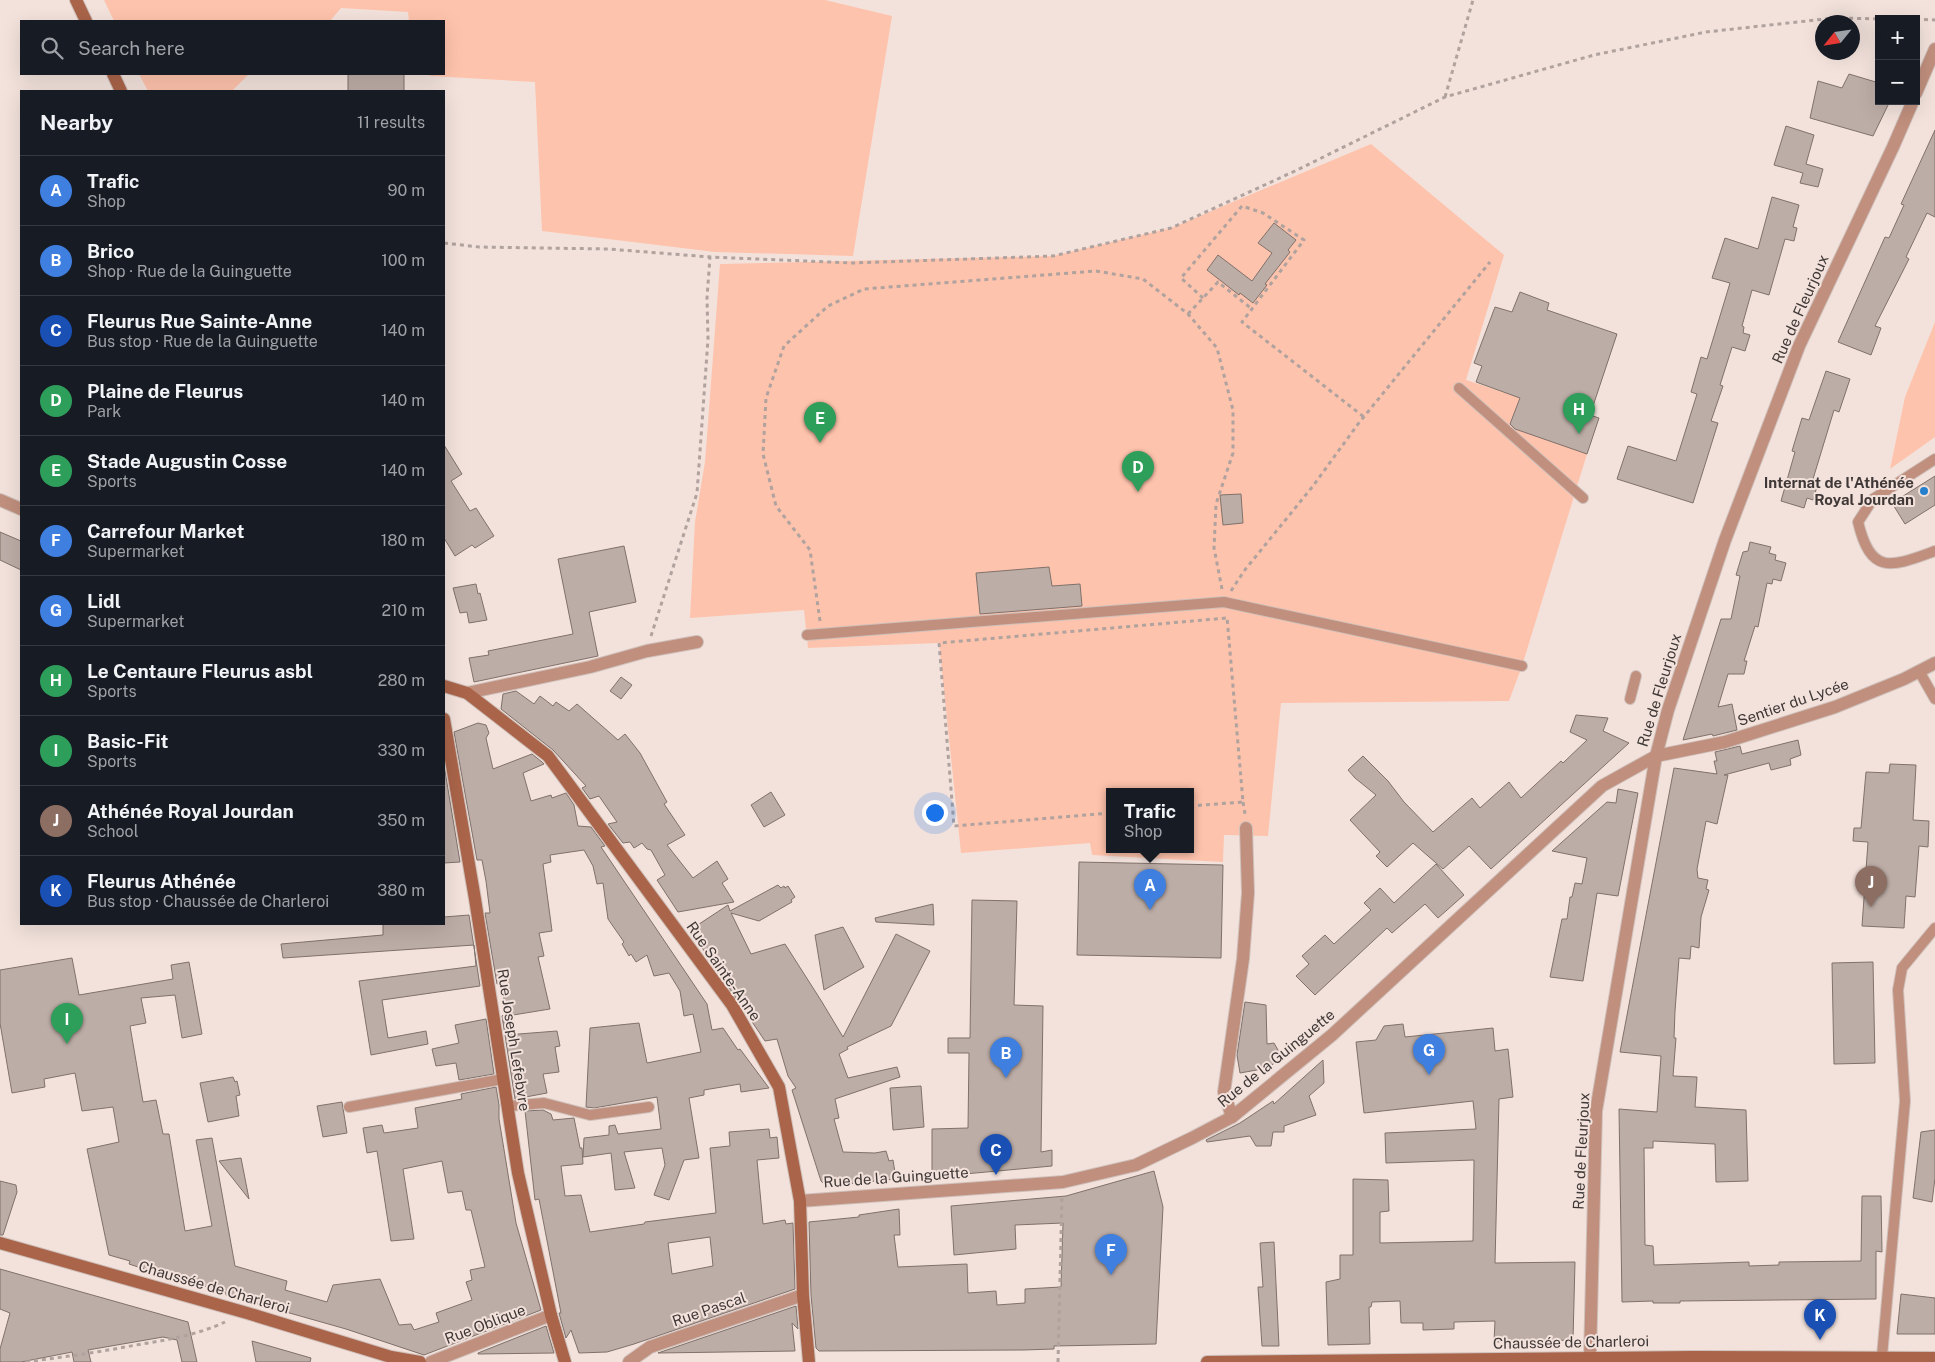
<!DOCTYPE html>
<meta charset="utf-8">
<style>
body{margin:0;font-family:"Public Sans",sans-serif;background:#20242c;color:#f1f3f6}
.controls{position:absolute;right:15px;top:15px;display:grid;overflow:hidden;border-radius:0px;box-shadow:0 5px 20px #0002}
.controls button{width:45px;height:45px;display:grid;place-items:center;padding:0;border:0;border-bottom:1px solid #363941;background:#171b24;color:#f1f3f6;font:25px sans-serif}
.compass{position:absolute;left:1815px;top:15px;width:45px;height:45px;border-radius:50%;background:#171b24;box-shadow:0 5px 20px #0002;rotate:240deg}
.you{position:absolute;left:934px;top:812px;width:18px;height:18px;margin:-12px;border:4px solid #fff;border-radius:50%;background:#1a73e8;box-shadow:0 0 0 8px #1a73e833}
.badge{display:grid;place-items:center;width:32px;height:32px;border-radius:50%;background:#8c9099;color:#fff;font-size:16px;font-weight:700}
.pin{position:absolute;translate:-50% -41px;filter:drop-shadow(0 1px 2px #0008)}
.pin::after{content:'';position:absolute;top:26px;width:18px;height:15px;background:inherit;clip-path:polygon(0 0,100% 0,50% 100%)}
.popup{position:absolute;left:1106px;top:788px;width:88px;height:65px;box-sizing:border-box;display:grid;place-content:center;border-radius:0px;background:#171b24;filter:drop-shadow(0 1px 4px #0005);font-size:16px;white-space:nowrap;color:#9ea1a6}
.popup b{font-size:19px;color:#f1f3f6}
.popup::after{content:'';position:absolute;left:50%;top:100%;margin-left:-10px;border:10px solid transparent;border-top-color:#171b24}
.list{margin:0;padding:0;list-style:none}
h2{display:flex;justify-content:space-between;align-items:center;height:65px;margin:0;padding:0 20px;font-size:21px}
h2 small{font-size:16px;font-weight:400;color:#9ea1a6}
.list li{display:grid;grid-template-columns:32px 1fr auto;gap:15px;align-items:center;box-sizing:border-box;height:70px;padding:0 20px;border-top:1px solid #363941}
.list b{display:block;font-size:19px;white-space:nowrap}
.list p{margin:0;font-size:16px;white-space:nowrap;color:#9ea1a6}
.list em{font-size:16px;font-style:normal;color:#9ea1a6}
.icon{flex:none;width:28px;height:28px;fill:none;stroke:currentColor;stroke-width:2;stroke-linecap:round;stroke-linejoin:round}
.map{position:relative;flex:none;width:1935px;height:1362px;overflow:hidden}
.search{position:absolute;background:#171b24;box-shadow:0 5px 20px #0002;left:20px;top:20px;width:425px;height:55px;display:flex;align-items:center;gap:12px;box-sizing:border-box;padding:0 18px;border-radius:0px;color:#9ea1a6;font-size:19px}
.panel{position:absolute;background:#171b24;box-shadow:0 5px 20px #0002;left:20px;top:90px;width:425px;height:835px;border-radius:0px}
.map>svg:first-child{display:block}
.green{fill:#fec3ac;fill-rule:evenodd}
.building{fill:#bdada7;stroke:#80716b;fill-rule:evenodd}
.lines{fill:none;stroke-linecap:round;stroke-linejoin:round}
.service-casing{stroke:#cfc0bb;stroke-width:12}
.minor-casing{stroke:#cfc0bb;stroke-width:14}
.tertiary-casing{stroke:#cfc0bb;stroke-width:14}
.secondary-casing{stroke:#cfc0bb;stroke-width:14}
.path{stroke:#b0a29e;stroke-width:3;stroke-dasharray:4 4;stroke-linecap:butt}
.service{stroke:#c08f7d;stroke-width:10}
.minor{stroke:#c08f7d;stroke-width:12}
.tertiary{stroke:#c08f7d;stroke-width:12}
.secondary{stroke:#a96449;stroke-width:12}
.poi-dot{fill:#257fcc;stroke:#f3e2dc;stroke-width:2}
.labels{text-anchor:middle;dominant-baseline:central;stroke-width:4;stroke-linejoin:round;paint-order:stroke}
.street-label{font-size:15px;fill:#3f3836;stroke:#f3e2dc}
.poi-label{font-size:15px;font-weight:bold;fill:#3f3836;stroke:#f3e2dc;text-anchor:end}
</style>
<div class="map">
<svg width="1935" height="1362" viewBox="0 0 1935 1362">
<rect width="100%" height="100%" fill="#f3e2dc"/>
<!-- green -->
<g class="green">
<polygon points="104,0 825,0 892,16 853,256 715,252 542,231 535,82 431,76 427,74 444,74 444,21 409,21 408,12 341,8 330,21 114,21"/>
<polygon points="139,74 280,74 248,75 232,91 148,91"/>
<path d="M1371,144l133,111 -38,125 55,18 -11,28 77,28 -65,212 -13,35 -228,2 -13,133 -44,-1 -1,27 -131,-7 -2,-12 -129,10 -22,-210 -131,5 -4,-38 -114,8 5,-96 10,-60 15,-198 333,-8 118,-28zM1110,791h80v58h-80z"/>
<polygon points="1935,322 1935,437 1890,469 1905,397"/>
</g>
<!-- building -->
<g class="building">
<rect x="348" y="74" width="56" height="17"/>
<polygon points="1849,74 1879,83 1879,101 1890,101 1873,136 1810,118 1818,81 1842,88"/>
<polygon points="1786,126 1814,135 1806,164 1823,169 1818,187 1800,183 1803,173 1774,165"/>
<polygon points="1935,130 1935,217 1927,213 1906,257 1909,259 1875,326 1881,328 1871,355 1838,342 1885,237 1889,238 1904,205 1901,204"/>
<polygon points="1772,197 1799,205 1793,227 1797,228 1794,241 1785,239 1769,295 1752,290 1742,326 1744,327 1743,333 1750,335 1745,351 1732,347 1720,385 1723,386 1711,421 1718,423 1693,503 1617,479 1628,446 1676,461 1697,394 1691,392 1701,357 1707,359 1730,283 1712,278 1725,238 1758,249"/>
<polygon points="1274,223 1296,240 1288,250 1290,252 1265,284 1267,285 1253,303 1240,293 1239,295 1207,270 1218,255 1252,281 1272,253 1258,243"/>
<polygon points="1520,292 1549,303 1547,310 1617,334 1590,415 1599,418 1587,454 1515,429 1510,424 1520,398 1476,382 1482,366 1474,363 1495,307 1512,312"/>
<polygon points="1826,371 1850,379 1839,412 1834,410 1813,479 1819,480 1813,500 1807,498 1804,508 1781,501 1795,452 1792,451 1802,418 1809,420"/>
<polygon points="444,445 462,474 451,481 470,511 476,508 494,536 475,548 472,545 455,556 444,538"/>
<polygon points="1935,476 1935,505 1905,524 1892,503"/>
<polygon points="1241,494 1243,523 1223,525 1220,495"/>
<polygon points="0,532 21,541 21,570 0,560"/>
<polygon points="1750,542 1771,547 1769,553 1776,555 1775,560 1786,563 1781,581 1773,579 1772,584 1767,583 1758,627 1755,626 1744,661 1747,661 1744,674 1728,674 1718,707 1732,704 1737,730 1713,736 1712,734 1683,740 1721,619 1731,619 1740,576 1736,575 1743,552 1748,551"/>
<polygon points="624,546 636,602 589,612 598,656 474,682 469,658 489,655 488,651 573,634 558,559"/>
<polygon points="1049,567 1052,586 1080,584 1082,606 980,614 976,573"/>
<polygon points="476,584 478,594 480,593 487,620 469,623 467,612 460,613 453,588"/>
<polygon points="621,677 632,685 621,699 610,691"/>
<polygon points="516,691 534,704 540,696 553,706 556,702 569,711 577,704 618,740 625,734 640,753 667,802 664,804 685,835 667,845 693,878 717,861 728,879 722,883 734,902 678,912 657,880 665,875 651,850 647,849 642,843 634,848 630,842 623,843 608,824 617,822 599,796 590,799 582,788 586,786 553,750 501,709 503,694"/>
<polygon points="1576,715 1608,718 1603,731 1629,743 1491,869 1469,846 1443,869 1413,843 1387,867 1376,856 1380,852 1350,820 1376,795 1355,778 1348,770 1363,756 1388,781 1404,802 1433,832 1472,798 1480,808 1509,782 1521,798 1561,761 1563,763 1587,740 1570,732"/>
<polygon points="478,723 486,725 489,733 486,738 493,769 532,754 542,762 544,764 523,773 531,801 551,795 552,798 566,793 574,805 578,826 591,827 605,846 601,847 707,1004 712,1030 723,1028 738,1050 740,1049 769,1088 741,1092 740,1084 704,1090 704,1095 689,1098 699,1158 684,1160 669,1200 654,1195 665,1165 662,1148 624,1152 635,1188 615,1190 611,1153 583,1157 584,1138 609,1135 609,1126 615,1125 618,1134 661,1129 657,1097 594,1108 586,1107 590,1028 639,1023 647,1063 701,1052 693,1014 684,1016 680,991 669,973 654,976 647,955 636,962 631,954 629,956 622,944 624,942 608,919 603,883 597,884 593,866 584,850 550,855 551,862 543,864 552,931 539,933 544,956 538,957 550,1009 507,1016 501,983 497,984 485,913 490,913 486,881 482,860 477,860 454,732"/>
<polygon points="1798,740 1801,755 1790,759 1791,765 1771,770 1769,763 1724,775 1728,775 1717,824 1706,821 1697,869 1698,878 1708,880 1706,889 1709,890 1701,917 1699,948 1691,946 1690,959 1679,958 1675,1011 1674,1038 1676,1038 1673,1076 1697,1077 1695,1107 1746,1110 1748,1181 1716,1182 1715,1144 1653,1141 1653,1148 1644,1148 1645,1245 1653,1246 1654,1265 1749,1262 1749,1266 1779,1265 1779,1262 1861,1261 1862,1196 1881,1196 1882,1252 1876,1251 1876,1299 1680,1301 1680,1303 1653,1303 1653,1301 1622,1302 1619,1109 1657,1112 1661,1056 1620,1052 1674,768 1717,774 1714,761 1717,761 1715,752 1740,746 1742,754"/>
<polygon points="1890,764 1916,765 1913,820 1929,821 1928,847 1919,846 1915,897 1906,896 1904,928 1862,926 1868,842 1853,841 1854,828 1861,828 1866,772 1889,773"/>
<polygon points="444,765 460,862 444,863"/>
<polygon points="1618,789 1638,793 1618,896 1597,893 1583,981 1550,977 1562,919 1567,919 1570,897 1572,897 1575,883 1582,884 1587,858 1552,851 1607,802 1616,803"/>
<polygon points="771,792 785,815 764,827 751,805"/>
<polygon points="1079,862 1223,865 1221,958 1077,955"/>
<polygon points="1436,864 1464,895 1438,918 1425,904 1392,933 1387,928 1315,995 1296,976 1309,964 1302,956 1325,935 1334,944 1371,910 1364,903 1380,888 1394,903"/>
<polygon points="778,885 781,888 784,886 785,888 788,886 795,897 791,900 792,902 759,921 731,913 751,954 785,944 822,1002 843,1037 896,934 930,951 891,1026 847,1047 848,1049 839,1054 848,1078 897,1067 900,1077 835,1099 839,1118 834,1119 843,1152 875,1153 886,1151 889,1161 893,1160 896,1179 826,1186 821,1181 792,1090 796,1088 788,1076 777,1039 765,1041 690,930 728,905 730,911"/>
<polygon points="972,900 1017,901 1014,1005 1043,1006 1041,1152 1052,1150 1052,1166 932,1177 932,1129 968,1128 969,1053 948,1053 948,1038 970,1038"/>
<polygon points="933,904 934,925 876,922 875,918"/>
<polygon points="469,915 480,986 382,1000 388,1038 426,1031 428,1044 371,1055 359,981 476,966 474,945 283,958 281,944 383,935 383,924 444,924 444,917"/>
<polygon points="843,927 864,967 824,990 815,935"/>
<polygon points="72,958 79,995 173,979 171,965 189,962 202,1034 182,1038 175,995 141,998 146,1023 130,1026 143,1102 156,1100 163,1134 169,1134 185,1231 212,1226 196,1140 212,1138 235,1266 287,1281 285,1290 327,1302 333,1285 380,1279 399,1325 411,1324 414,1330 439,1322 436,1313 472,1300 466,1282 472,1280 470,1270 485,1267 471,1210 466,1210 462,1191 448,1193 442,1161 403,1169 414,1239 391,1241 377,1151 367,1153 363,1128 382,1125 384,1133 418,1128 415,1108 462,1099 461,1094 496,1087 499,1105 499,1119 516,1223 541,1310 424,1355 346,1329 226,1295 226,1293 176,1277 172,1278 129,1264 130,1261 109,1255 87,1149 119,1142 113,1107 82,1111 75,1073 44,1079 45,1087 12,1093 0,1023 0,970"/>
<polygon points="1873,962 1875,1063 1834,1064 1832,963"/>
<polygon points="1245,1002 1266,1005 1267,1044 1274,1043 1282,1057 1268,1068 1240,1073 1237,1055"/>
<polygon points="503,1015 506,1035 557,1031 560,1046 555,1047 559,1072 543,1074 547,1093 515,1099 502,1016"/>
<polygon points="486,1019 494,1074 459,1080 456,1063 436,1066 432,1049 459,1043 455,1025"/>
<polygon points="1403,1024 1405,1037 1493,1028 1495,1051 1508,1049 1513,1097 1499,1099 1495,1263 1575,1262 1573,1340 1494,1342 1495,1321 1454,1322 1454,1329 1423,1330 1423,1323 1401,1323 1400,1301 1372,1302 1371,1307 1369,1307 1370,1344 1328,1345 1326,1282 1340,1279 1340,1255 1353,1255 1353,1179 1388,1180 1389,1211 1380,1212 1380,1243 1473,1241 1474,1160 1386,1163 1385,1133 1476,1129 1473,1101 1364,1113 1356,1042 1376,1040 1384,1026"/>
<polygon points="1323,1060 1324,1083 1309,1096 1316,1115 1284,1126 1284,1132 1273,1132 1271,1146 1256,1146 1250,1136 1207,1142 1206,1140 1240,1123 1273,1101 1274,1104"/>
<polygon points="233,1077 235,1082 237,1081 240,1095 236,1096 239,1116 208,1122 200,1083"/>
<polygon points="921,1086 924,1127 893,1130 890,1088"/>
<polygon points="342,1102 347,1133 323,1137 317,1106"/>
<path d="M543,1110l8,4 2,6 21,-2 6,30h2l1,16 -22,2 4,30 16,-1 9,37 54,-8 1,-2 71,-9 -6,-65 20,-2 -1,-14 40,-3 1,9 7,-1 2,21 -22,2 6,64 22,-4 1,4 7,-1 2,66 -161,55 -27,8 -28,1 -8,-23 -5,8 -7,-25h2l-22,-114 -4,1 -10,-89zM710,1237l3,29 -41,8 -4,-31z"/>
<polygon points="1935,1130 1935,1178 1932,1202 1913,1198 1921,1132"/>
<polygon points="241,1158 249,1199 219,1161"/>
<polygon points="1154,1171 1163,1207 1156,1344 1054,1346 1054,1349 1023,1350 819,1351 816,1348 811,1295 809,1222 859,1217 859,1215 899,1209 900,1235 894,1235 898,1267 967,1264 968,1293 996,1291 997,1305 1025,1303 1025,1289 1061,1287 1063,1223 1015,1225 1016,1249 954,1255 951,1206 1066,1196"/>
<polygon points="0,1181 16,1185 17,1192 3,1235 0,1235"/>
<polygon points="1274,1242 1279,1346 1262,1346 1258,1287 1263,1287 1260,1243"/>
<polygon points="0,1269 188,1322 197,1362 182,1362 177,1340 163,1337 88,1350 91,1362 74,1362 72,1352 21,1362 0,1362 0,1349 10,1313 0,1309"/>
<polygon points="1901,1294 1935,1298 1935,1334 1897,1334"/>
<polygon points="796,1306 798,1329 792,1323 795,1351 658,1353"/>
<polygon points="546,1326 554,1353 478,1354 478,1353"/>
<polygon points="252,1341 311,1358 310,1362 256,1362"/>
</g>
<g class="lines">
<defs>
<g id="service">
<polyline points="1459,388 1583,498"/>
<path d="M1935,459l-62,40 -15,23c13,54 33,45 77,29"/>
<polyline points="807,635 1224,602 1522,666"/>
<polyline points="1919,671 1935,699"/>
<polyline points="1630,699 1636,676"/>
<polyline points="508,1106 544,1103 590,1115 649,1107"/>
<polyline points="349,1107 503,1079"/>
<polyline points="1882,1356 1905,1101 1898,990 1902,968 1935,928"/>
</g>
<g id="minor">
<polyline points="0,500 21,509"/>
<polyline points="467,693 590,667 647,651 697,642"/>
<polyline points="1656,756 1725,742 1835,707 1904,679 1935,663"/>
<polyline points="1232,1117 1224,1092 1243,959 1248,893 1246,828"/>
<polyline points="431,1362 551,1315"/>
<polyline points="629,1362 650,1347 803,1295"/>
</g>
<g id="tertiary">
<polyline points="1916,93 1935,49"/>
<polyline points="800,1201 1063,1182 1136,1165 1192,1138 1232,1117 1332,1035 1602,786 1656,756"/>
<polyline points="1590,1358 1596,1111 1656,756 1668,710 1725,540 1799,346 1893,147 1913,101"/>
</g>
<g id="secondary">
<polyline points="76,0 86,21"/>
<polyline points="113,74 121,91"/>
<polyline points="444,686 467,693 548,756 732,1005 779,1087 800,1201 803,1295 809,1362"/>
<polyline points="444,719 475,899 518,1173 551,1315 565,1362"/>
<polyline points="0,1243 247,1313 391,1357 420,1362"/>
<polyline points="1207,1362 1692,1357 1935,1358"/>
</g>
</defs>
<!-- service casing -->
<use href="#service" class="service-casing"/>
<!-- minor casing -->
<use href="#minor" class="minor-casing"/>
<!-- tertiary casing -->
<use href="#tertiary" class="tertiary-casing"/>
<!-- secondary casing -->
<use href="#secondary" class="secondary-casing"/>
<!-- path -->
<g class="path">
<polyline points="1916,19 1935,20"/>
<polyline points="1445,97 1473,0"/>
<polyline points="444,243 479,247 608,249 710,257"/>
<polyline points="1203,298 1181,278 1242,206 1263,213 1304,240 1242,322 1364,417"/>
<polyline points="1188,314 1218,282 1252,309"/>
<polyline points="1231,591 1244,571 1313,486 1358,424 1490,262"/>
<polyline points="820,621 810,550 776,506 763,454 766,398 784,346 828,306 864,289 1096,271 1143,279 1188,314 1217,348 1233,410 1233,453 1216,504 1214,548 1222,589"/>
<polyline points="651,636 697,493 708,339 707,298 710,257 852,263 1053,256 1171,228 1295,171 1445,97 1594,55 1706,32 1834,18 1890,19"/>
<polyline points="1243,802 1245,814"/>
<polyline points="1190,806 1243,802 1227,617"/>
<polyline points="1110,813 954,826 939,643 1227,618"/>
<path d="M26,1362c37,-5 74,-10 110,-17 31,-5 61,-10 89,-23"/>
<polyline points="1058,1362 1062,1195"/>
</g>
<!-- service -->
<use href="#service" class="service"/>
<!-- minor -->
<use href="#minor" class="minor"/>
<!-- tertiary -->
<use href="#tertiary" class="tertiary"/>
<!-- secondary -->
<use href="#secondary" class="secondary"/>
</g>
<!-- markers -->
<circle class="poi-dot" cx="1924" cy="491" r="5"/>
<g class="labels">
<!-- street labels -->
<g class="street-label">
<text transform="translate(1800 309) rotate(-66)">Rue de Fleurjoux</text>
<text transform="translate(1659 690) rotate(-73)">Rue de Fleurjoux</text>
<text transform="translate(1793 702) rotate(-19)">Sentier du Lycée</text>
<text transform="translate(724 971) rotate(55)">Rue Sainte-Anne</text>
<text transform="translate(514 1040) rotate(81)">Rue Joseph Lefebvre</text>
<text transform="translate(1276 1058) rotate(-39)">Rue de la Guinguette</text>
<text transform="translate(1581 1151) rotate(-87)">Rue de Fleurjoux</text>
<text transform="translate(896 1177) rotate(-4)">Rue de la Guinguette</text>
<text transform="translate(214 1287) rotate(16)">Chaussée de Charleroi</text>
<text transform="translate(709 1309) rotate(-19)">Rue Pascal</text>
<text transform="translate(485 1324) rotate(-21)">Rue Oblique</text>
<text transform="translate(1571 1342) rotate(-1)">Chaussée de Charleroi</text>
</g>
<!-- poi labels -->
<g class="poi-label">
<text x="1914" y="482">Internat de l'Athénée<tspan x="1914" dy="17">Royal Jourdan</tspan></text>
</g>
</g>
</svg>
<div class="controls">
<button>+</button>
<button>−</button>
</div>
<svg class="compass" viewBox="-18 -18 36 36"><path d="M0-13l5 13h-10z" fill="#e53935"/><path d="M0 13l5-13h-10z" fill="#9ea1a6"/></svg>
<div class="you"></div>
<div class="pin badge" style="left:1150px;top:910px;background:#3f7fe0">A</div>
<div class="popup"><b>Trafic</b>Shop</div>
<div class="pin badge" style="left:1006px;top:1078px;background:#3f7fe0">B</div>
<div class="pin badge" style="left:996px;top:1175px;background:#1a4fb4">C</div>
<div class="pin badge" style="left:1138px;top:492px;background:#2e9e5b">D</div>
<div class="pin badge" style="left:820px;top:443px;background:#2e9e5b">E</div>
<div class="pin badge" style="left:1111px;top:1275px;background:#3f7fe0">F</div>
<div class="pin badge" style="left:1429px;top:1075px;background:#3f7fe0">G</div>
<div class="pin badge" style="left:1579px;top:434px;background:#2e9e5b">H</div>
<div class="pin badge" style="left:67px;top:1044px;background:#2e9e5b">I</div>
<div class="pin badge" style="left:1871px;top:907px;background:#8d6e63">J</div>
<div class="pin badge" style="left:1820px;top:1340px;background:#1a4fb4">K</div>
<div class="search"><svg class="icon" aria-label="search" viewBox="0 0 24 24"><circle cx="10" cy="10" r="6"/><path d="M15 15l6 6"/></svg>Search here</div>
<section class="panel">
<h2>Nearby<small>11 results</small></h2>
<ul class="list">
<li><span class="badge" style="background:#3f7fe0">A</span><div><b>Trafic</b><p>Shop</p></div><em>90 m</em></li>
<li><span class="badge" style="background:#3f7fe0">B</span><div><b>Brico</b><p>Shop · Rue de la Guinguette</p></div><em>100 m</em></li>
<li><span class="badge" style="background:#1a4fb4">C</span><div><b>Fleurus Rue Sainte-Anne</b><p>Bus stop · Rue de la Guinguette</p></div><em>140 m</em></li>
<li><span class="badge" style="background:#2e9e5b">D</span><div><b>Plaine de Fleurus</b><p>Park</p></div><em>140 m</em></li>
<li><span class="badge" style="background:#2e9e5b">E</span><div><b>Stade Augustin Cosse</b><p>Sports</p></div><em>140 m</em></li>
<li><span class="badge" style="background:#3f7fe0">F</span><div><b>Carrefour Market</b><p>Supermarket</p></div><em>180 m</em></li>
<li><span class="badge" style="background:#3f7fe0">G</span><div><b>Lidl</b><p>Supermarket</p></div><em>210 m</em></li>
<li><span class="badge" style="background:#2e9e5b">H</span><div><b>Le Centaure Fleurus asbl</b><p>Sports</p></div><em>280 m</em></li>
<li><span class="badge" style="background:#2e9e5b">I</span><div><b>Basic-Fit</b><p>Sports</p></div><em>330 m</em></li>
<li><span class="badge" style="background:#8d6e63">J</span><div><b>Athénée Royal Jourdan</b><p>School</p></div><em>350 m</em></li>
<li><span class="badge" style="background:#1a4fb4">K</span><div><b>Fleurus Athénée</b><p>Bus stop · Chaussée de Charleroi</p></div><em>380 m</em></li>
</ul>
</section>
</div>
